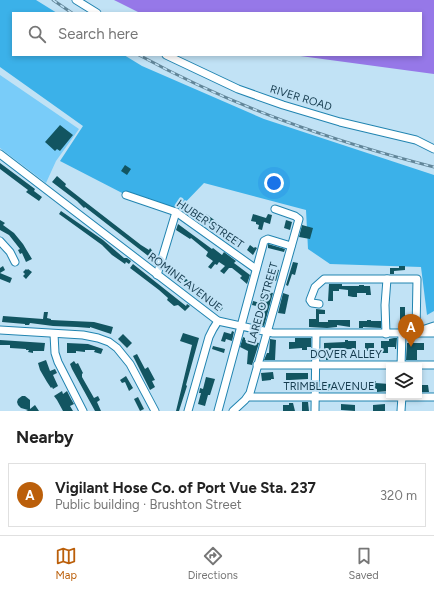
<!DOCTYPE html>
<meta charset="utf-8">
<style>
body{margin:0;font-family:Figtree,sans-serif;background:#f6f6f6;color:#222}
.controls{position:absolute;right:12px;bottom:12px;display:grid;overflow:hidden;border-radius:0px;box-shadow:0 2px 6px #0003}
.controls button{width:36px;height:36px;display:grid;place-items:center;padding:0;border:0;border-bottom:1px solid #e0e0e0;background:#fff;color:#222;font:20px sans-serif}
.you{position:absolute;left:274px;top:183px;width:14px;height:14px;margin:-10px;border:3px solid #fff;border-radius:50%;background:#1a73e8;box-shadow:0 0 0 6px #1a73e833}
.badge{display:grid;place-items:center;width:26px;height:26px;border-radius:50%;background:#bb5f0a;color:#fff;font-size:13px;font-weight:700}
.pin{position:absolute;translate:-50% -33px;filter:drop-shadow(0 1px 2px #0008)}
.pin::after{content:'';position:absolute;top:21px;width:14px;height:12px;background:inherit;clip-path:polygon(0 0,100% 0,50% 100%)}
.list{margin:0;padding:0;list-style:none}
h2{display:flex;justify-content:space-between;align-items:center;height:52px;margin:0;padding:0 16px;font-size:17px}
h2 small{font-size:13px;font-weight:400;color:#767676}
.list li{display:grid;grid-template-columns:26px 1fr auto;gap:12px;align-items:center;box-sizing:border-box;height:64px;margin:0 8px 8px;padding:0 8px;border:1px solid #e0e0e0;border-radius:0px}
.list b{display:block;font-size:15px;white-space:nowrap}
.list p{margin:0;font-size:13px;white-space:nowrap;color:#767676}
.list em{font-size:13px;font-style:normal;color:#767676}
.icon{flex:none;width:22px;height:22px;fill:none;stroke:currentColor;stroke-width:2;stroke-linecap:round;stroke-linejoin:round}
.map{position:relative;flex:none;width:434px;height:411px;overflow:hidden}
.search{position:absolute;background:#fff;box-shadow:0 2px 6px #0003;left:12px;right:12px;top:12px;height:44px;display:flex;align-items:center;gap:10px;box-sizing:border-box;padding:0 14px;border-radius:0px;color:#767676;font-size:15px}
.sheet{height:124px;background:#fff}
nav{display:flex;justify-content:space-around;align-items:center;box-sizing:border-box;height:56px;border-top:1px solid #e0e0e0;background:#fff;font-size:11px;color:#767676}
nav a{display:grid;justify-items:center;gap:2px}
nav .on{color:#bb5f0a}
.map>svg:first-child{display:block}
.green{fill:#79ccf9}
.forest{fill:#3bb1e9}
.water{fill:#9678e8}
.building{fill:#125561}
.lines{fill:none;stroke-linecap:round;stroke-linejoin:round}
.minor-casing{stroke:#2184b0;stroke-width:9}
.minor{stroke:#fff;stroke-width:7}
.rail-casing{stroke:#628699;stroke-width:3}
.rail{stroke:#c1e2f5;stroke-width:1.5;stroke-dasharray:4.5;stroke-linecap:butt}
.labels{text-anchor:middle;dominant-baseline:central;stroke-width:4;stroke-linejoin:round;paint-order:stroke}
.street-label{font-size:11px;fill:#163c4f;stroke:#c1e2f5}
</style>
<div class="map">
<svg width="434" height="411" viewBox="0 0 434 411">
<rect width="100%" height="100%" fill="#c1e2f5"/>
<!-- green -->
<polygon class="green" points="0,75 79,129 56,161 46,183 0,148"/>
<!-- forest -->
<polygon class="forest" points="0,0 36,0 57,13 13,13 13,55 124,55 142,66 264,119 434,175 434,311 427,315 421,267 330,264 308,249 306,210 204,183 176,212 126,195 60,161 83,126 0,67"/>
<!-- water -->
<polygon class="water" points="114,0 434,0 434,74 293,55 421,55 421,13 140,13"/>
<!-- building -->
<g class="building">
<polygon points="60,125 73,135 60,151 57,149 55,151 45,142"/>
<polygon points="0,163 35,189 34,191 42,197 39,201 26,192 28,190 0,169"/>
<polygon points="125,165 131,169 127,175 121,171"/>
<polygon points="57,176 66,184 65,186 88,204 141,245 149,250 150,248 157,256 156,262 85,207 84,208 77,201 52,182"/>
<polygon points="61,211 103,240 124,258 127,258 131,261 129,264 126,262 125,264 112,255 102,245 59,214"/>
<polygon points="206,214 241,239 237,244 230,238 229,239 226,237 227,236 218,230 217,232 214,229 215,228 203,218"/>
<polygon points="253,214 266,218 268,214 272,215 270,224 264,222 262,230 258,229 259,225 256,224 256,222 251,221"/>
<polygon points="0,220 5,223 3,225 14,233 23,244 32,259 26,262 22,253 20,254 18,250 20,249 9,235 0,230"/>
<polygon points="286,220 292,222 290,230 284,228"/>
<polygon points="178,224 212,249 213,248 222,255 224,252 236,261 234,263 250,275 247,284 240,278 242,276 232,268 229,268 224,274 220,271 225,266 219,262 217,265 215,264 211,269 208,267 213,261 206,256 208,252 191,238 190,239 176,230"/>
<polygon points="302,225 313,228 310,239 299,237"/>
<polygon points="268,244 285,249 284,252 268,248"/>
<polygon points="250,245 254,248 255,247 257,248 253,255 247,250"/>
<polygon points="293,262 298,263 295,275 292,274 288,286 286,285"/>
<polygon points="133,264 186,306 187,304 190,306 185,311 178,305 174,306 167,300 168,298 159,290 130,268"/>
<polygon points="168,264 186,277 185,278 223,308 220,311 166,267"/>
<polygon points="3,266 5,270 0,273 12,278 10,283 0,279 0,268"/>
<polygon points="399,266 405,266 405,270 394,271 394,274 390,274 390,268 399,268"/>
<polygon points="273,268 279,270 276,281 266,277 268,273 271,275"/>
<polygon points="26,269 27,270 28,269 32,272 26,279 23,276 25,274 23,272"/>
<polygon points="329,284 342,284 342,286 359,286 359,285 364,285 364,286 370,286 371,295 366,295 366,293 357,293 357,297 353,297 348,296 348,290 339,289 339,291 333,291 333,301 328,301"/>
<polygon points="262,290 273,293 264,326 257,324 258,320 255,319 256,314 259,314 261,307 252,305 253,301 260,303"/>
<polygon points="283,293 289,295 285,314 278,313"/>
<polygon points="400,307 405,307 405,316 407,315 408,320 411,320 411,328 400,328"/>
<polygon points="316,309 325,310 325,314 319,314 319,322 328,322 328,320 350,320 350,327 337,325 337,327 327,328 309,327 309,319 316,319"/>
<polygon points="44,312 48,312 47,318 51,319 51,320 94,322 113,327 111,334 90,327 90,328 77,327 53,326 30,323 29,325 25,325 25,324 2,322 3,316 43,319"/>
<polygon points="367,320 371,320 371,321 381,321 381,328 363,327 363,328 359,328 359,321 367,321"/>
<polygon points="232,331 234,332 232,341 226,339 225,342 221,341 224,332 231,334"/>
<polygon points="183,333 199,338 186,385 187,386 179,411 176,411 192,345 180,341"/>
<polygon points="123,334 132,343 127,348 118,339"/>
<polygon points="243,337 245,338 245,340 259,343 252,365 247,364 248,351 240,347"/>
<polygon points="295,338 311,338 311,347 307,347 307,350 302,350 302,348 289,349 289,342 295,342"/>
<polygon points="394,338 397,338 396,349 395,349 395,347 388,347 388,353 381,353 381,341 389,341 389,339"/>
<polygon points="270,339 276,340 275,360 264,360 267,353 269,353"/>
<polygon points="0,340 45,343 44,351 33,351 33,353 28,352 29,350 26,350 26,349 10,348 10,345 0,345"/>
<polygon points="345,340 348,340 348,341 356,341 356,353 351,353 351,349 329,350 330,358 331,358 331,360 326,360 326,350 324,350 324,343 345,342"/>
<polygon points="67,343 88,344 103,349 101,354 94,352 95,350 85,350 85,352 76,351 76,353 67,353"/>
<polygon points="365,343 374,343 374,353 368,353 368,351 365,351"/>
<polygon points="407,343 424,343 424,350 417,350 417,360 406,360"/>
<polygon points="213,346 225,349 224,353 212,349"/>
<polygon points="137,354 145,369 148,367 155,380 152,381 155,387 150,390 133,356"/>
<polygon points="46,360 50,371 55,369 57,373 53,375 58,386 53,389 52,387 51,388 47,382 40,370 38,363"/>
<polygon points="74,361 76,364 78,363 83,373 82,374 82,377 94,398 98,396 100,400 97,402 101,411 95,411 72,369 70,364"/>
<polygon points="273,372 274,379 271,379 271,380 262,381 261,373"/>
<polygon points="286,373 308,373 308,379 290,380 290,381 286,381"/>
<polygon points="126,376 133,388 129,391 125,382 122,383 120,380"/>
<polygon points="206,377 215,379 210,395 208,395 205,406 198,404 201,393 199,393 200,388 203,389"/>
<polygon points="370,381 376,381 376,383 389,384 389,391 377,392 377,389 370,388 362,389 361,385 370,385"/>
<polygon points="346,383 349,383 349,385 357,384 357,388 331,389 331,391 324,391 324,384 331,384 331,385 346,385"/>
<polygon points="419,385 428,385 429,392 419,392"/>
<polygon points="62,391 63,394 67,391 71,399 74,404 70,406 73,411 63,411 57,400 54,396"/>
<polygon points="25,396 30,400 30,409 35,405 39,411 26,411 28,410 21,408 18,405 17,402 18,399 22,396"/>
<polygon points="138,397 144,409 140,411 134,399"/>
<polygon points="302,402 308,402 309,411 302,411"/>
<polygon points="289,403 293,403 295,411 283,411 283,405 289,405"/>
<polygon points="341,404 355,405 355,411 341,410"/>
<polygon points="385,404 385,411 373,411 373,405"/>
</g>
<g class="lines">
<defs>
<g id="minor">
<polyline points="76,0 97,13"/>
<polyline points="166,55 238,89 283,105 340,122 416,140 434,149"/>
<polyline points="0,154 218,321 273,333 434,333"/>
<polyline points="126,195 176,212 256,269"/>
<polyline points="0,241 10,252 15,262"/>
<polyline points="157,275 176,212"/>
<polyline points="319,304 312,303 310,300 315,287 324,279 417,279 416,332"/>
<polyline points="0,330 83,335 98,338 109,342 117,348 130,364 155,411"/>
<polyline points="422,330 434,326"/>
<polyline points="54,334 55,353 58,362 83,411"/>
<polyline points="386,334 385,305 387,279"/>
<polyline points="257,365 434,365"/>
<polyline points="401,366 402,333"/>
<polyline points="248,397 434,397"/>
<polyline points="188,411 209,337 213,329 218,321"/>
<polyline points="218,411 264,241 268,239 291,246"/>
<polyline points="233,411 245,400 250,393 299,219 295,216 275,209"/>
<polyline points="315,411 316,334"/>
<polyline points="401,411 402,396"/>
</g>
</defs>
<!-- minor casing -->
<use href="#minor" class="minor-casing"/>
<!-- minor -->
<use href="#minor" class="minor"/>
<defs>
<g id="rail">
<polyline points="53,0 72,13"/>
<path d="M139,55c95,52 190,85 295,112"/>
</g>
</defs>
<!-- rail casing -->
<use href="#rail" class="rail-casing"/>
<!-- rail -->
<use href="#rail" class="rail"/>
</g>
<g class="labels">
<!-- street labels -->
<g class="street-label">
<text transform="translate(301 98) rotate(17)">RIVER ROAD</text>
<text transform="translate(210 224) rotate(34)">HUBER STREET</text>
<text transform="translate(185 282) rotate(37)">ROMINE AVENUE</text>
<text transform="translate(263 303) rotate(-74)">LAREDO STREET</text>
<text x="346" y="354">DOVER ALLEY</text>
<text x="329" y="386">TRIMBLE AVENUE</text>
</g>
</g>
</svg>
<div class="controls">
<button><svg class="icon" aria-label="layers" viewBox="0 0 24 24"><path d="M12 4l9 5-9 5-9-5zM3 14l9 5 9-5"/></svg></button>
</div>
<div class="you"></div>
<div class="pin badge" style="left:411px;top:347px">A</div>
<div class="search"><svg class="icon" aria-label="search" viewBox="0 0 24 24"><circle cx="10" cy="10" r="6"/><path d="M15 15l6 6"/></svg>Search here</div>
</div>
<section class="sheet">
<h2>Nearby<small></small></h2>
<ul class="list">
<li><span class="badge">A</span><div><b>Vigilant Hose Co. of Port Vue Sta. 237</b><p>Public building · Brushton Street</p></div><em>320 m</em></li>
</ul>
</section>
<nav>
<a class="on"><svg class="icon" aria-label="map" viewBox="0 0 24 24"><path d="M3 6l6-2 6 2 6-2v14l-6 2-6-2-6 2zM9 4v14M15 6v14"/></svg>Map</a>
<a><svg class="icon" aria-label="directions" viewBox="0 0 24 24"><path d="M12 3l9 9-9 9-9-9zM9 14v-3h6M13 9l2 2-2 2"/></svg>Directions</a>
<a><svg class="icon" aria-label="saved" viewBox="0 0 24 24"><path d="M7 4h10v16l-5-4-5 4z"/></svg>Saved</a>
</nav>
